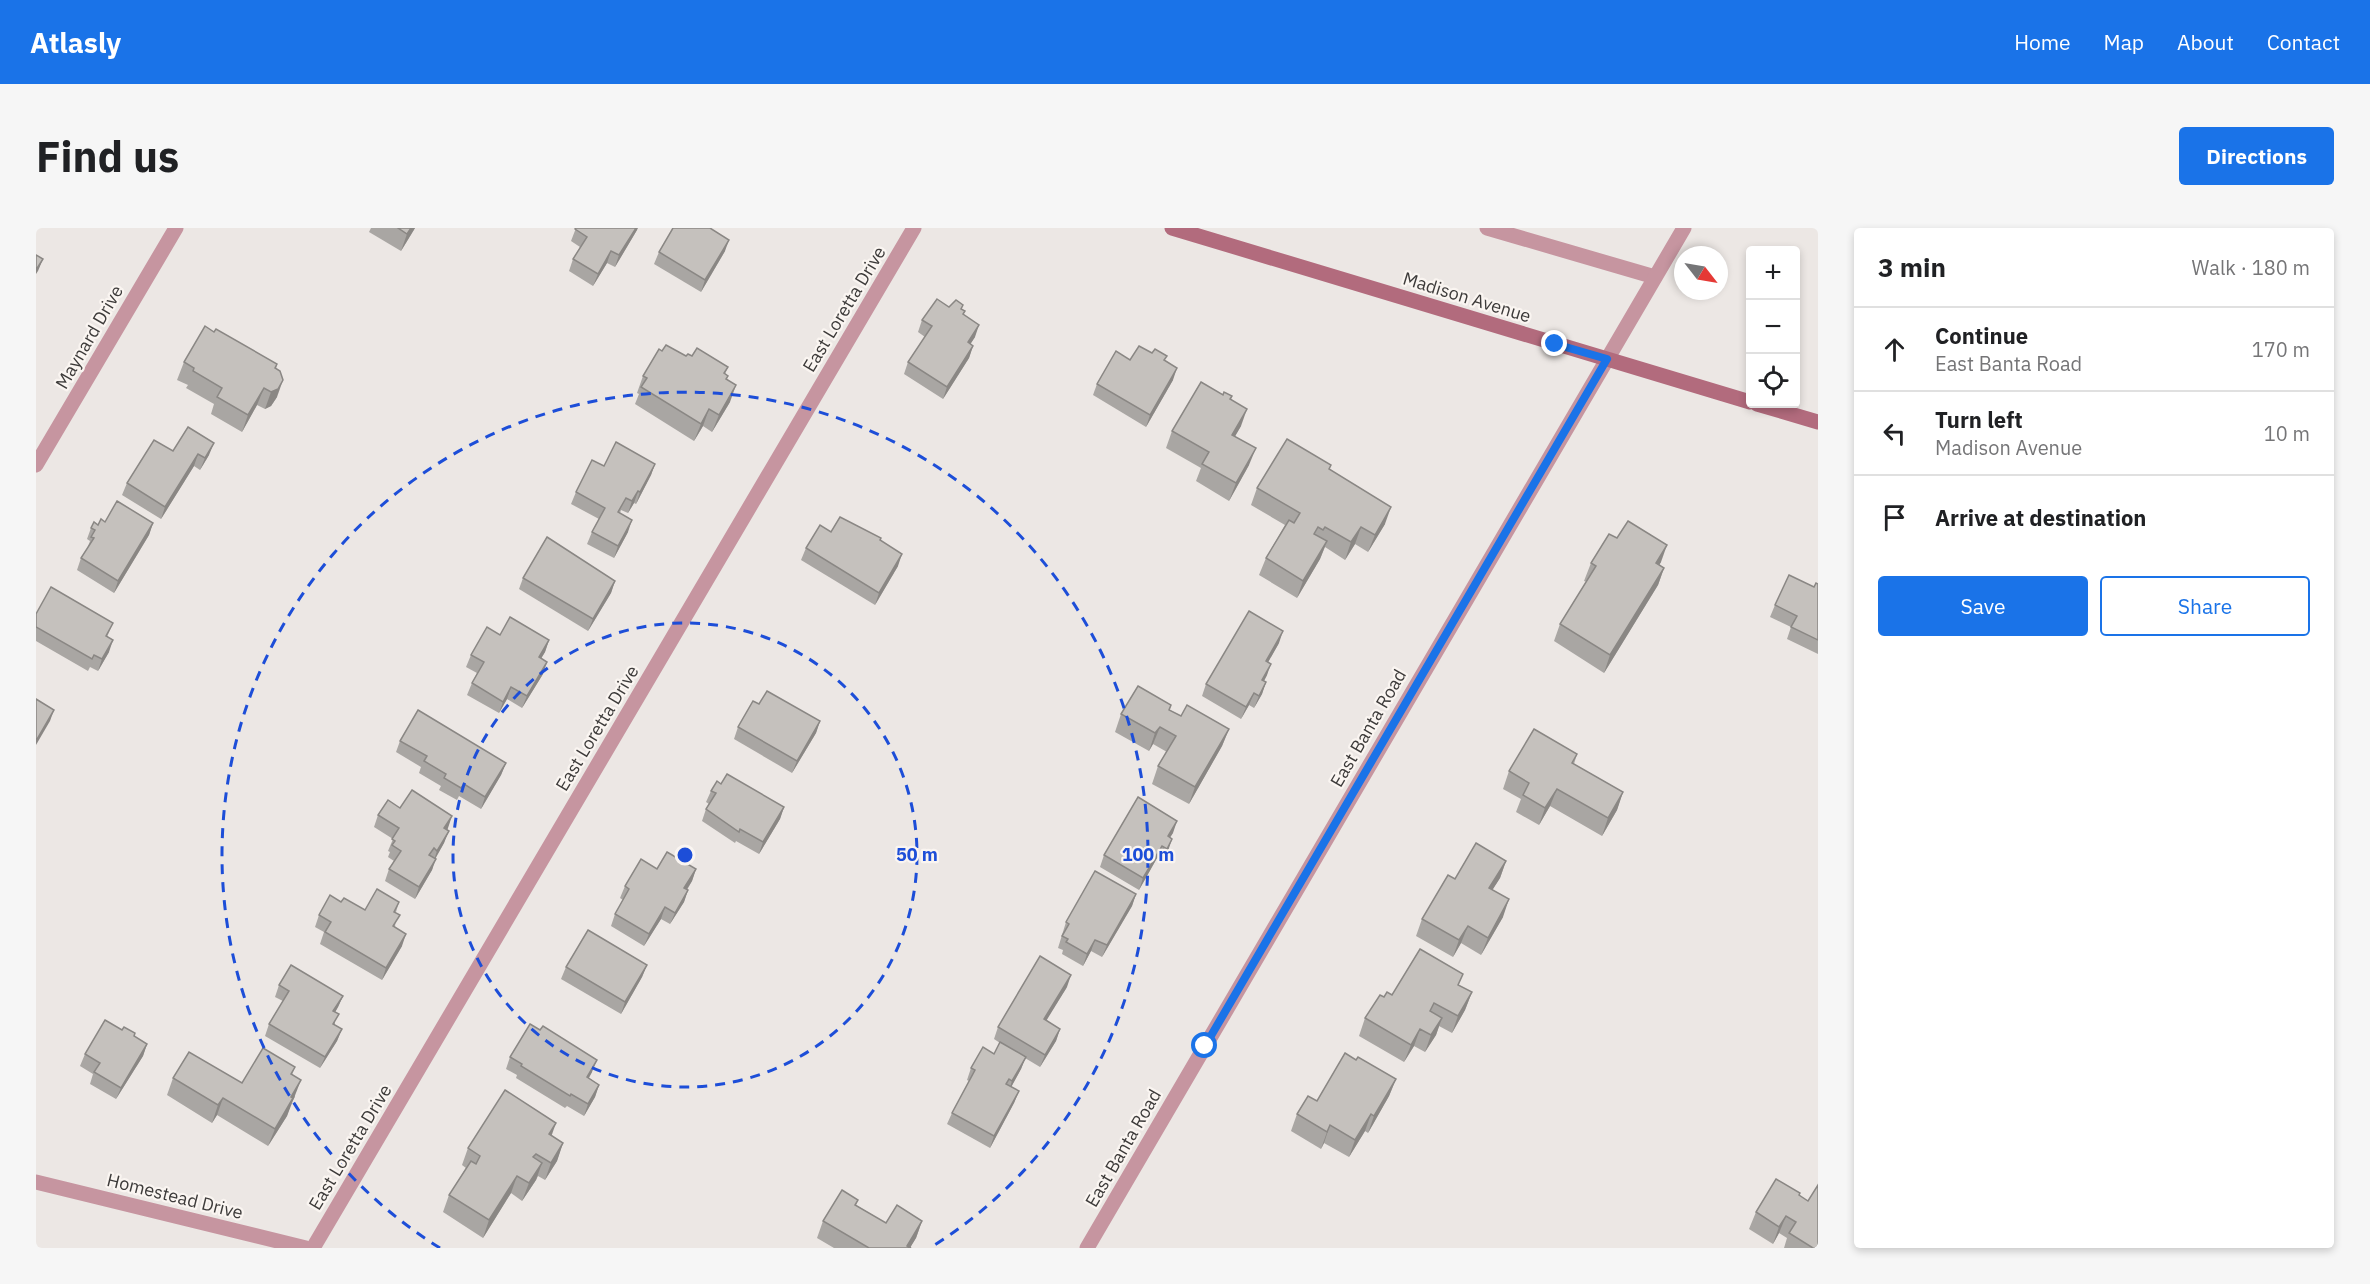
<!DOCTYPE html>
<meta charset="utf-8">
<style>
body{margin:0;font-family:"IBM Plex Sans",sans-serif;background:#f6f6f6;color:#202124}
.controls{position:absolute;right:18px;top:18px;display:grid;overflow:hidden;border-radius:6px;box-shadow:0 3px 9px #0003}
.controls button{width:54px;height:54px;display:grid;place-items:center;padding:0;border:0;border-bottom:2px solid #e0e0e0;background:#fff;color:#202124;font:30px sans-serif}
.compass{position:absolute;left:1638px;top:18px;width:54px;height:54px;border-radius:50%;background:#fff;box-shadow:0 3px 9px #0003;rotate:121deg}
.stop{position:absolute;width:18px;height:18px;margin:-14px;border:4px solid #1a73e8;border-radius:50%;background:#fff}
.stop.end{background:#1a73e8;border-color:#fff;box-shadow:0 2px 6px #0008}
.list{margin:0;padding:0;list-style:none}
h2{display:flex;justify-content:space-between;align-items:center;height:78px;margin:0;padding:0 24px;font-size:26px}
h2 small{font-size:20px;font-weight:400;color:#757577}
.list li{display:grid;grid-template-columns:39px 1fr auto;gap:18px;align-items:center;box-sizing:border-box;height:84px;padding:0 24px;border-top:2px solid #e0e0e0}
.list b{display:block;font-size:22px;white-space:nowrap}
.list p{margin:0;font-size:20px;white-space:nowrap;color:#757577}
.list em{font-size:20px;font-style:normal;color:#757577}
.actions{display:flex;gap:12px;padding:18px 24px}
.actions a{flex:1;padding:14px 0;border:2px solid #1a73e8;border-radius:6px;text-align:center;font-size:21px;color:#1a73e8}
.actions .main{background:#1a73e8;color:#fff}
.icon{flex:none;width:33px;height:33px;fill:none;stroke:currentColor;stroke-width:2;stroke-linecap:round;stroke-linejoin:round}
.map{position:relative;flex:none;width:1782px;height:1020px;overflow:hidden;border-radius:6px}
header{display:flex;align-items:center;gap:36px;box-sizing:border-box;height:84px;padding:0 30px;background:#1a73e8;color:#fff}
header strong{font-size:28px}
nav{display:flex;gap:33px;margin-inline-start:auto;font-size:21px}
.intro{display:flex;align-items:center;justify-content:space-between;box-sizing:border-box;height:144px;padding:0 36px}
h1{margin:0;font-size:42px}
.button{padding:15px 27px;border-radius:6px;background:#1a73e8;color:#fff;font-size:21px;font-weight:700}
main{display:flex;gap:36px;padding:0 36px}
aside{flex:1;background:#fff;border-radius:6px;box-shadow:0 3px 9px #0003}
.map>svg:first-child{display:block}
.lines{fill:none;stroke-linecap:round;stroke-linejoin:round}
.minor{stroke:#c695a0;stroke-width:15}
.tertiary{stroke:#c695a0;stroke-width:15}
.secondary{stroke:#b26b7d;stroke-width:15}
.wall{fill:#a9a6a3}
.shaded-wall{fill:#8a8784}
.building{fill:#c5c1bd;stroke:#8a8784;stroke-width:1.5}
.route{stroke:#1a73e8;stroke-width:8}
.ring{fill:none;stroke:#1d4ed8;stroke-width:3;stroke-dasharray:10 8}
.labels{text-anchor:middle;dominant-baseline:central;stroke-width:4.5;stroke-linejoin:round;paint-order:stroke}
.street-label{font-size:18px;fill:#3d3b3a;stroke:#faf5f1}
.centre{fill:#1d4ed8;stroke:#faf5f1;stroke-width:3}
.ring-label{font-size:18px;text-anchor:middle;font-weight:bold;fill:#1d4ed8;stroke:#faf5f1;stroke-width:4.5;stroke-linejoin:round;paint-order:stroke}
</style>
<header>
<strong>Atlasly</strong>
<nav><a>Home</a><a>Map</a><a>About</a><a>Contact</a></nav>
</header>
<div class="intro"><h1>Find us</h1><a class="button">Directions</a></div>
<main>
<div class="map">
<svg width="1782" height="1020" viewBox="0 0 1782 1020">
<rect width="100%" height="100%" fill="#ece7e4"/>
<g class="lines">
<!-- minor -->
<g class="minor">
<polyline points="1451,0 1619,49"/>
<polyline points="0,237 140,0"/>
<polyline points="0,954 270,1020"/>
<polyline points="277,1020 878,0"/>
</g>
<!-- tertiary -->
<polyline class="tertiary" points="1051,1020 1648,0"/>
<!-- secondary -->
<g class="secondary">
<polyline points="1136,0 1714,174"/>
<polyline points="1721,176 1782,194"/>
</g>
</g>
<!-- wall -->
<g class="wall">
<polygon points="335,0 379,0 365,23 333,4"/>
<polygon points="540,0 601,2 579,39 571,35 557,58 533,43 537,31 544,19 535,13"/>
<polygon points="675,1 689,23 665,64 618,36 623,24"/>
<polygon points="913,79 926,81 929,83 927,87 939,109 934,116 937,118 933,130 907,171 868,146 872,134 889,109 882,104 886,92"/>
<polygon points="178,104 241,136 240,141 241,169 235,178 229,181 221,177 206,204 175,186 178,176 150,160 152,157 141,152 148,134"/>
<polygon points="626,123 650,128 656,128 692,139 689,146 691,151 694,174 676,204 667,198 658,213 599,176 603,166 601,165 607,148"/>
<polygon points="1129,133 1137,152 1110,199 1057,167 1061,156"/>
<polygon points="1187,167 1196,168 1195,171 1205,198 1199,208 1213,237 1193,273 1160,253 1165,240 1130,220 1136,203"/>
<polygon points="137,223 173,227 164,242 158,238 125,291 86,267 91,255"/>
<polygon points="619,236 615,247 600,276 598,275 592,285 585,282 584,285 592,304 578,330 551,316 556,304 563,291 535,276 540,264 568,238"/>
<polygon points="1294,241 1349,296 1332,324 1319,316 1309,332 1289,319 1284,331 1261,370 1223,347 1230,330 1249,297 1215,277 1221,260"/>
<polygon points="69,294 117,295 113,307 78,365 41,342 45,330 51,321 54,313 51,311 55,300"/>
<polygon points="795,304 844,313 862,338 839,377 765,332 770,320"/>
<polygon points="1581,310 1625,334 1623,337 1628,340 1622,357 1568,445 1518,413 1524,396 1551,354 1548,353 1555,335"/>
<polygon points="487,350 579,353 575,365 552,403 483,361"/>
<polygon points="1782,356 1782,426 1751,411 1755,399 1734,389 1739,377 1778,359"/>
<polygon points="0,386 77,395 71,409 73,424 62,443 54,439 52,443 0,413"/>
<polygon points="464,407 513,412 509,424 505,430 507,446 486,480 471,471 463,485 431,467 436,455 441,445 430,439 435,427"/>
<polygon points="1243,415 1232,434 1231,447 1228,453 1230,454 1226,466 1218,480 1213,477 1205,491 1166,468 1170,456"/>
<polygon points="723,476 784,493 780,505 756,545 698,511 702,499"/>
<polygon points="1134,482 1145,488 1193,501 1186,518 1153,576 1116,556 1122,538 1131,524 1117,516 1113,523 1079,504 1085,486"/>
<polygon points="364,513 470,535 465,547 445,581 423,568 421,572 403,562 405,558 383,545 385,539 360,524"/>
<polygon points="1541,526 1538,536 1587,564 1581,582 1566,608 1514,578 1503,597 1480,584 1485,571 1467,561 1473,543"/>
<polygon points="685,556 748,579 744,591 723,626 700,613 699,615 666,593 670,581 673,576 670,574 675,563"/>
<polygon points="364,580 412,600 408,615 399,630 396,642 379,671 349,653 353,641 358,633 352,629 354,624 352,623 357,611 338,599 342,587"/>
<polygon points="1137,605 1134,609 1132,623 1126,633 1121,630 1103,662 1064,639 1068,627"/>
<polygon points="1470,633 1464,650 1456,662 1467,689 1445,727 1425,715 1417,729 1380,708 1386,691 1419,651"/>
<polygon points="621,641 660,641 656,653 651,662 652,662 648,674 634,696 625,691 608,718 575,698 579,686 587,672 584,670 589,658"/>
<polygon points="1100,666 1096,678 1066,729 1055,723 1047,738 1026,726 1027,722 1022,720 1030,694"/>
<polygon points="305,674 329,682 363,674 360,684 359,700 366,718 346,752 284,716 288,704 279,699 283,687"/>
<polygon points="611,737 606,749 585,786 525,751 530,739"/>
<polygon points="243,757 307,768 302,779 299,784 299,797 306,801 301,813 284,840 229,808 233,796 247,773 239,769"/>
<polygon points="1423,757 1436,764 1429,782 1416,805 1403,798 1400,807 1389,824 1378,818 1368,834 1323,808 1329,790 1348,769"/>
<polygon points="1031,759 1010,792 1024,801 1020,813 1004,839 989,830 985,841 975,859 983,863 978,875 954,920 911,896 916,885 933,853 931,852 935,840 958,826 964,815 958,811 962,799"/>
<polygon points="86,802 111,816 107,828 80,871 54,856 57,846 44,838 49,826"/>
<polygon points="474,829 556,844 553,850 563,857 559,869 548,888 531,878 529,880 480,850 481,847 470,841"/>
<polygon points="1320,832 1360,851 1353,868 1332,905 1329,903 1313,929 1288,915 1285,921 1255,903 1261,886 1281,873"/>
<polygon points="259,839 256,847 259,869 255,875 251,888 232,918 181,887 176,895 131,867 137,850 206,855"/>
<polygon points="515,908 527,915 521,933 509,952 502,948 500,952 486,973 475,965 447,1010 407,984 413,967 430,940 426,937 432,920"/>
<polygon points="1763,967 1772,973 1782,1020 1748,1020 1751,1010 1743,1005 1737,1016 1713,1001 1720,984"/>
<polygon points="822,972 820,977 850,995 886,993 880,1010 874,1019 875,1020 798,1020 781,1010 787,993"/>
</g>
<!-- shaded-wall -->
<g class="shaded-wall">
<polygon points="375,0 379,0 365,23 371,6"/>
<polygon points="600,0 602,0 601,2 579,39 583,27"/>
<polygon points="693,12 689,23 665,64 669,52"/>
<polygon points="575,23 571,35 557,58 562,46"/>
<polygon points="7,31 2,43 0,46 0,42"/>
<polygon points="943,97 939,109 928,126 932,114"/>
<polygon points="937,118 933,130 907,171 911,159"/>
<polygon points="1141,140 1137,152 1110,199 1114,187"/>
<polygon points="247,152 241,169 235,178 229,181 235,164"/>
<polygon points="700,157 694,174 676,204 683,187"/>
<polygon points="228,160 221,177 206,204 212,187"/>
<polygon points="673,181 667,198 658,213 665,196"/>
<polygon points="1211,181 1205,198 1190,224 1196,207"/>
<polygon points="178,215 173,227 164,242 169,230"/>
<polygon points="1220,220 1213,237 1193,273 1200,255"/>
<polygon points="162,226 158,238 125,291 129,279"/>
<polygon points="619,236 615,247 600,276 604,264"/>
<polygon points="602,263 598,275 592,285 596,273"/>
<polygon points="1355,279 1349,296 1332,324 1339,307"/>
<polygon points="596,292 592,304 578,330 582,318"/>
<polygon points="117,295 113,307 78,365 82,353"/>
<polygon points="1325,299 1319,316 1309,332 1315,314"/>
<polygon points="1291,313 1284,331 1261,370 1267,353"/>
<polygon points="1631,317 1625,334 1614,352 1620,335"/>
<polygon points="866,326 862,338 839,377 843,365"/>
<polygon points="1628,340 1622,357 1568,445 1574,427"/>
<polygon points="579,353 575,365 552,403 557,391"/>
<polygon points="1247,403 1243,415 1226,445 1230,433"/>
<polygon points="77,412 73,424 62,443 66,431"/>
<polygon points="513,412 509,424 499,441 503,429"/>
<polygon points="511,434 507,446 486,480 491,468"/>
<polygon points="1235,436 1231,447 1222,464 1226,452"/>
<polygon points="1230,454 1226,466 1218,480 1223,468"/>
<polygon points="475,459 471,471 463,485 467,474"/>
<polygon points="1218,465 1213,477 1205,491 1210,479"/>
<polygon points="18,482 14,493 0,517 0,513"/>
<polygon points="784,493 780,505 756,545 761,533"/>
<polygon points="1124,499 1117,516 1113,523 1119,505"/>
<polygon points="1193,501 1186,518 1153,576 1159,559"/>
<polygon points="470,535 465,547 445,581 449,569"/>
<polygon points="1521,561 1514,578 1503,597 1509,580"/>
<polygon points="1587,564 1581,582 1566,608 1572,590"/>
<polygon points="748,579 744,591 723,626 727,614"/>
<polygon points="416,588 412,600 404,612 408,600"/>
<polygon points="1141,593 1137,605 1127,620 1132,608"/>
<polygon points="413,603 408,615 397,635 401,623"/>
<polygon points="1136,611 1132,623 1126,633 1131,621"/>
<polygon points="1126,618 1121,630 1103,662 1107,650"/>
<polygon points="400,631 396,642 379,671 383,659"/>
<polygon points="1470,633 1464,650 1447,677 1453,660"/>
<polygon points="660,641 656,653 644,672 648,660"/>
<polygon points="652,662 648,674 634,696 639,685"/>
<polygon points="1100,666 1096,678 1066,729 1071,717"/>
<polygon points="1473,671 1467,689 1445,727 1452,710"/>
<polygon points="629,679 625,691 608,718 613,706"/>
<polygon points="1432,698 1425,715 1417,729 1423,712"/>
<polygon points="370,706 366,718 346,752 350,740"/>
<polygon points="1059,712 1055,723 1047,738 1051,726"/>
<polygon points="611,737 606,749 585,786 589,774"/>
<polygon points="1035,747 1031,759 1004,803 1008,791"/>
<polygon points="1436,764 1429,782 1416,805 1422,788"/>
<polygon points="307,768 302,779 293,795 297,783"/>
<polygon points="1406,790 1400,807 1389,824 1395,807"/>
<polygon points="306,801 301,813 284,840 289,829"/>
<polygon points="1024,801 1020,813 1004,839 1009,827"/>
<polygon points="1384,801 1378,818 1368,834 1375,817"/>
<polygon points="111,816 107,828 80,871 85,860"/>
<polygon points="990,829 985,841 972,865 976,853"/>
<polygon points="561,832 556,844 546,861 551,849"/>
<polygon points="1360,851 1353,868 1332,905 1338,888"/>
<polygon points="265,852 251,888 232,918 239,901 255,869"/>
<polygon points="563,857 559,869 548,888 552,876"/>
<polygon points="983,863 978,875 954,920 958,908"/>
<polygon points="187,870 181,887 176,895 182,877"/>
<polygon points="1335,886 1329,903 1313,929 1319,912"/>
<polygon points="520,895 514,912 513,906"/>
<polygon points="1294,897 1288,915 1285,921 1291,904"/>
<polygon points="527,915 521,933 509,952 515,935"/>
<polygon points="506,935 500,952 486,973 493,955"/>
<polygon points="481,948 475,965 447,1010 453,992"/>
<polygon points="1750,988 1743,1005 1737,1016 1743,999"/>
<polygon points="886,993 880,1010 874,1020 870,1020"/>
</g>
<!-- building -->
<g class="building">
<polygon points="362,0 375,0 371,6"/>
<polygon points="540,0 600,0 583,27 575,23 562,46 537,31 551,9 539,1"/>
<polygon points="637,0 674,0 693,12 669,52 623,24"/>
<polygon points="0,27 7,31 0,42"/>
<polygon points="901,71 913,79 920,72 927,77 925,81 929,83 927,86 943,97 932,114 937,118 911,159 872,134 896,98 886,92"/>
<polygon points="169,98 178,104 180,101 241,136 239,140 244,143 247,152 242,161 235,164 228,160 212,187 181,169 186,160 157,143 158,140 148,134"/>
<polygon points="630,117 650,128 652,126 656,128 661,120 692,139 688,145 692,148 690,151 700,157 683,187 673,181 665,196 605,159 611,150 607,148 623,121 626,123"/>
<polygon points="1103,118 1116,125 1119,121 1131,128 1128,132 1141,140 1114,187 1061,156 1080,123 1094,132"/>
<polygon points="1165,154 1187,167 1188,164 1196,168 1194,171 1211,181 1196,207 1220,220 1200,255 1166,236 1173,224 1136,203"/>
<polygon points="152,199 178,215 169,230 162,226 129,279 91,255 118,212 137,223"/>
<polygon points="1251,211 1295,237 1293,241 1355,279 1339,307 1325,299 1315,314 1289,299 1287,302 1282,299 1278,306 1291,313 1267,353 1230,330 1253,292 1258,295 1264,285 1221,260"/>
<polygon points="580,214 619,236 604,264 602,263 596,273 590,270 582,284 596,292 582,318 556,304 569,280 540,264 556,232 568,238"/>
<polygon points="81,273 117,295 82,353 45,330 58,310 55,309 59,302 55,300 58,294 62,297 65,291 69,294"/>
<polygon points="804,289 845,310 844,312 866,326 843,365 770,320 784,297 795,304"/>
<polygon points="1592,293 1631,317 1620,335 1628,340 1574,427 1524,396 1560,338 1555,335 1573,306 1581,310"/>
<polygon points="511,309 579,353 557,391 487,350"/>
<polygon points="1753,347 1778,359 1780,355 1782,356 1782,412 1755,399 1761,388 1739,377"/>
<polygon points="15,359 77,395 70,408 77,412 66,431 58,427 56,431 0,399 0,386"/>
<polygon points="1213,383 1247,403 1230,433 1235,436 1226,452 1230,454 1223,468 1218,465 1210,479 1170,456"/>
<polygon points="474,389 513,412 503,429 511,434 491,468 475,459 467,474 436,455 448,434 435,427 451,399 464,407"/>
<polygon points="1102,458 1135,477 1133,482 1145,488 1151,477 1193,501 1159,559 1122,538 1140,508 1124,499 1119,505 1085,486"/>
<polygon points="731,463 784,493 761,533 702,499 717,473 723,476"/>
<polygon points="0,471 18,482 0,513"/>
<polygon points="382,482 470,535 449,569 428,556 425,560 408,550 410,546 388,533 391,528 364,513"/>
<polygon points="1498,501 1541,526 1536,535 1587,564 1572,590 1521,561 1509,580 1487,567 1493,555 1473,543"/>
<polygon points="691,546 748,579 727,614 704,601 703,604 670,581 680,565 675,563 681,553 685,556"/>
<polygon points="376,562 416,588 408,600 413,603 401,623 398,620 393,627 400,631 383,659 353,641 365,623 356,617 359,613 356,611 363,600 342,587 352,572 364,580"/>
<polygon points="1102,569 1141,593 1132,608 1136,611 1131,621 1126,618 1107,650 1068,627"/>
<polygon points="1440,615 1470,633 1453,660 1473,671 1452,710 1432,698 1423,712 1386,691 1412,647 1419,651"/>
<polygon points="631,624 660,641 648,660 652,662 639,685 629,679 613,706 579,686 593,661 589,658 605,631 621,641"/>
<polygon points="1059,643 1100,666 1071,717 1059,712 1051,726 1030,714 1032,711 1026,708 1033,696 1030,694"/>
<polygon points="341,661 363,674 358,684 364,687 357,698 370,706 350,740 289,704 295,694 283,687 294,667 305,674 308,670 329,682"/>
<polygon points="552,702 611,737 589,774 530,739"/>
<polygon points="1384,721 1427,746 1422,757 1436,764 1422,788 1398,775 1394,783 1406,790 1395,807 1384,801 1375,817 1329,790 1344,767 1348,769 1351,764 1356,767"/>
<polygon points="1004,728 1035,747 1008,791 1024,801 1009,827 962,799"/>
<polygon points="255,737 307,768 297,783 303,786 297,796 306,801 289,829 233,796 253,763 243,757"/>
<polygon points="69,792 86,802 88,799 99,805 98,808 111,816 85,860 58,844 64,835 49,826"/>
<polygon points="494,796 504,802 507,798 561,832 551,849 563,857 552,876 535,866 534,868 485,838 486,836 474,829"/>
<polygon points="964,814 990,829 976,853 973,851 970,856 983,863 958,908 916,885 939,842 935,840 947,819 958,826"/>
<polygon points="227,820 259,839 255,846 265,852 255,869 257,870 239,901 187,870 182,877 137,850 153,824 206,855"/>
<polygon points="1309,825 1320,832 1322,829 1360,851 1338,888 1335,886 1319,912 1294,897 1291,904 1261,886 1272,868 1281,873"/>
<polygon points="469,862 520,895 513,906 527,915 515,935 500,926 497,929 506,935 493,955 481,948 453,992 413,967 435,933 440,936 444,928 432,920"/>
<polygon points="1740,951 1764,965 1763,967 1772,973 1782,957 1782,1020 1777,1020 1753,1005 1760,994 1750,988 1743,999 1720,984"/>
<polygon points="806,962 822,972 819,977 850,995 861,977 886,993 871,1018 875,1020 833,1020 787,993"/>
</g>
<g class="lines">
<!-- route -->
<polyline class="route" points="1169,818 1571,131 1519,116"/>
</g>
<!-- distance rings -->
<g class="ring">
<circle cx="649" cy="627" r="232"/>
<path d="M404 1020A463 463 0 1 1 894 1020"/>
</g>
<g class="labels">
<!-- street labels -->
<g class="street-label">
<text transform="translate(1431 69) rotate(17)">Madison Avenue</text>
<text transform="translate(808 81) rotate(-59)">East Loretta Drive</text>
<text transform="translate(53 109) rotate(-60)">Maynard Drive</text>
<text transform="translate(561 500) rotate(-59)">East Loretta Drive</text>
<text transform="translate(1332 500) rotate(-60)">East Banta Road</text>
<text transform="translate(314 919) rotate(-59)">East Loretta Drive</text>
<text transform="translate(1087 920) rotate(-60)">East Banta Road</text>
<text transform="translate(139 968) rotate(14)">Homestead Drive</text>
</g>
</g>
<circle cx="649" cy="627" r="9" class="centre"/>
<g class="ring-label">
<text x="881" y="633">50 m</text>
<text x="1112" y="633">100 m</text>
</g>
</svg>
<div class="controls">
<button>+</button>
<button>−</button>
<button><svg class="icon" aria-label="locate" viewBox="0 0 24 24"><circle cx="12" cy="12" r="6"/><path d="M12 2v4M12 18v4M2 12h4M18 12h4"/></svg></button>
</div>
<svg class="compass" viewBox="-18 -18 36 36"><path d="M0-13l5 13h-10z" fill="#e53935"/><path d="M0 13l5-13h-10z" fill="#757577"/></svg>
<div class="stop" style="left:1169px;top:818px"></div>
<div class="stop end" style="left:1519px;top:116px"></div>
</div>
<aside>
<h2>3 min<small>Walk · 180 m</small></h2>
<ul class="list">
<li><svg class="icon" aria-label="ahead" viewBox="0 0 24 24"><path d="M12 20V5M6 11l6-6 6 6"/></svg><div><b>Continue</b><p>East Banta Road</p></div><em>170 m</em></li>
<li><svg class="icon" aria-label="left" viewBox="0 0 24 24"><path d="M17 20v-9H6M10 6l-5 5 5 5"/></svg><div><b>Turn left</b><p>Madison Avenue</p></div><em>10 m</em></li>
<li><svg class="icon" aria-label="arrive" viewBox="0 0 24 24"><path d="M6 21V4h12l-3 4 3 4H6"/></svg><div><b>Arrive at destination</b></div></li>
</ul>
<div class="actions"><a class="main">Save</a><a>Share</a></div>
</aside>
</main>
